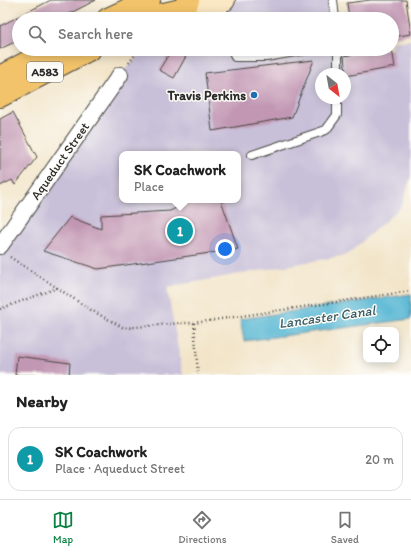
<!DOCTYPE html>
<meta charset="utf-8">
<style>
body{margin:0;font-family:Itim,sans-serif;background:#f6f6f6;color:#222}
.controls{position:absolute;right:12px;bottom:12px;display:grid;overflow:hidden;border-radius:8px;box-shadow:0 2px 10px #0003}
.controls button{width:36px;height:36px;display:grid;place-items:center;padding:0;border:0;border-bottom:1px solid #e0e0e0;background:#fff;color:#222;font:20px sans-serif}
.compass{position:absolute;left:315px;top:68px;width:36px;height:36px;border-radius:50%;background:#fff;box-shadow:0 2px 10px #0003;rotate:149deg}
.you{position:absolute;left:225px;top:249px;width:14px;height:14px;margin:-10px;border:3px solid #fff;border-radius:50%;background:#1a73e8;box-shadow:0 0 0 6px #1a73e833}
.badge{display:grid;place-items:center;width:26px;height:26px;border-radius:50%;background:#0b8043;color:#fff;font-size:13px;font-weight:700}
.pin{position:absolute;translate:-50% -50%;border:2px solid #fff;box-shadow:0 1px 4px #0006}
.popup{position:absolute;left:119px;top:151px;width:122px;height:52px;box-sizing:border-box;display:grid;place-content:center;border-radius:8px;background:#fff;filter:drop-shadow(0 1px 3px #0005);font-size:13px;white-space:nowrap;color:#767676}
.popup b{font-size:15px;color:#222}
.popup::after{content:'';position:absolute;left:50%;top:100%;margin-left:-8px;border:8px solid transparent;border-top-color:#fff}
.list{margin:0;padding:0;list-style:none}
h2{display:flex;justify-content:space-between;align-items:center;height:52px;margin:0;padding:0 16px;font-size:17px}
h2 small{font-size:13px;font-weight:400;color:#767676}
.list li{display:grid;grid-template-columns:26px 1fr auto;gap:12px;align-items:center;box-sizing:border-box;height:64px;margin:0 8px 8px;padding:0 8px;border:1px solid #e0e0e0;border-radius:12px}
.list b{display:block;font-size:15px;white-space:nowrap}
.list p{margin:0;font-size:13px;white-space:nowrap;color:#767676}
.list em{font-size:13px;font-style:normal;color:#767676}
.icon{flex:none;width:22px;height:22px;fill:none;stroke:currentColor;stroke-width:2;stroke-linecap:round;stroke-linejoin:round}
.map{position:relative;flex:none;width:411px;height:375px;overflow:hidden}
.search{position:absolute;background:#fff;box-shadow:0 2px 10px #0003;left:12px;right:12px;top:12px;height:44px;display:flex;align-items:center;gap:10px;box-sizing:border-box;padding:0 14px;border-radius:22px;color:#767676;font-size:15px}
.sheet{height:124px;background:#fff}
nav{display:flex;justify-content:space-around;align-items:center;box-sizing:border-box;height:56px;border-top:1px solid #e0e0e0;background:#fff;font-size:11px;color:#767676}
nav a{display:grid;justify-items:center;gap:2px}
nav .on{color:#0b8043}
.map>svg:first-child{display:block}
.industrial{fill:#c8bfd8;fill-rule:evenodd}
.water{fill:#54b6d3;stroke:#40707f}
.building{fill:#c297b4}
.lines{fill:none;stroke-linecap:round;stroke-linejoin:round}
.lane-casing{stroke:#494743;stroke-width:10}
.street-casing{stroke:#494743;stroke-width:18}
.secondary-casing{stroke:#494743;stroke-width:24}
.primary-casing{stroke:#494743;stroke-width:24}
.path{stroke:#494743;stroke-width:2.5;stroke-dasharray:1 3;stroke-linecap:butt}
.lane{stroke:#fff;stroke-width:8}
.street{stroke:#fff;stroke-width:16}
.secondary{stroke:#fae7c3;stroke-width:22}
.primary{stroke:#f2c36a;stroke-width:22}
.poi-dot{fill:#1f6fb2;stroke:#fdfcf7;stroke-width:1.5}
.labels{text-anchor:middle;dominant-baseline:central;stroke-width:3;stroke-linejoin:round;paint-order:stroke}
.shield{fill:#fdfcf7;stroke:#6a6a68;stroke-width:1}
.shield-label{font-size:12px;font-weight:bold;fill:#2b2b2b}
.poi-label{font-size:13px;font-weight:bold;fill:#2b2b2b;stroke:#fdfcf7;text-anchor:end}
.street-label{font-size:13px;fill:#2b2b2b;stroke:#fdfcf7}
.water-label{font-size:14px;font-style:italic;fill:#395c66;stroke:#fdfcf7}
</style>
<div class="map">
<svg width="411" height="375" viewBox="0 0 411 375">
<rect width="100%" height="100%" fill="#fdfcf7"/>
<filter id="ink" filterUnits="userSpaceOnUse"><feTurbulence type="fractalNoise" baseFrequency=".025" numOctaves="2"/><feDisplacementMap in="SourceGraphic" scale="8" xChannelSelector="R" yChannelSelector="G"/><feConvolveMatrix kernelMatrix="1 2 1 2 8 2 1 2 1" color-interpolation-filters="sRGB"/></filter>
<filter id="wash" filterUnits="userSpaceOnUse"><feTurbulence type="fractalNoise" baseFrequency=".012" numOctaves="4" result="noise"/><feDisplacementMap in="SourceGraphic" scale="16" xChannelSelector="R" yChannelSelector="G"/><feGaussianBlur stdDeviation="0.9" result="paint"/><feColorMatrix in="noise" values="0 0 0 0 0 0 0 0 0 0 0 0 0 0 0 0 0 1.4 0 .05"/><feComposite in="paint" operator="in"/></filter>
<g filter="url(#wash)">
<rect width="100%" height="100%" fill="#f2e4c8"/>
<!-- industrial -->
<g class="industrial">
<polygon points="224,0 333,0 335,19 191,19 216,1"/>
<path d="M411,40v136l-9,30 -55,49 -180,32 16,88h-183v-126l120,-174 16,-17 13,-9h243v-7zM321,74h24v24h-24zM122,154h116v46h-116z"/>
</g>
<!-- water -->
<polygon class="water" points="411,294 411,319 244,341 240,319"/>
<g id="blocks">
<!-- building -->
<g class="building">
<polygon points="51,0 96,0 59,19 19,19 19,40 0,49 0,26"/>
<polygon points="371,0 406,0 411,34 392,37 392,19 349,19 347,3"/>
<polygon points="172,49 190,49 174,78 159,70"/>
<polygon points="382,49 392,49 395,67 346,76 344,56"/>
<polygon points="314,60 292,117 212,131 205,73"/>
<polygon points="13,112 37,157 15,185 12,180 0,186 0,119"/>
<polygon points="192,200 221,200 238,249 98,269 43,251 70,217 101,229 101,215 170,211"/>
<polygon points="17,356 70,363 69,375 15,375"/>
</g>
</g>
</g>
<g filter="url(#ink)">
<use href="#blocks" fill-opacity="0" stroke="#494743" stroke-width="1"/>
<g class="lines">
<defs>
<g id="lane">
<polyline points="333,0 335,19"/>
<polyline points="222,2 224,19"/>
<polyline points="232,49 235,57 266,57 312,49"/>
<polyline points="338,74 338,49"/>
<polyline points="252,155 326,130 337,115 337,98"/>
</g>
<polyline id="street" points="0,246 120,75"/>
<polyline id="secondary" points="185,9 224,0"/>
<g id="primary">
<polyline points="108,19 149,0"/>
<polyline points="151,19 160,15 185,9 188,0"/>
<polyline points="0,77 52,49"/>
<polyline points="0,96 90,49"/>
</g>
</defs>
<!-- lane casing -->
<use href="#lane" class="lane-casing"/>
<!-- street casing -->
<use href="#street" class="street-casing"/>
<!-- secondary casing -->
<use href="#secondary" class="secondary-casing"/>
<!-- primary casing -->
<use href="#primary" class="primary-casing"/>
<!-- path -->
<g class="path">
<polyline points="129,63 139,49"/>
<polyline points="10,257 91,310 124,328 181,323 194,323 411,291"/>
<polyline points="0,309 57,288"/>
<polyline points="194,323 198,375"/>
</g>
<!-- lane -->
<use href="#lane" class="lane"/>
<!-- street -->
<use href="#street" class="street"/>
<!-- secondary -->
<use href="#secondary" class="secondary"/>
<!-- primary -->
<use href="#primary" class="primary"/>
</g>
</g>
<!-- markers -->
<circle class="poi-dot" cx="254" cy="95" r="4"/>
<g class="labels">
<!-- shield labels -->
<rect class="shield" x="27" y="62" width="36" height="20" rx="3"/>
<g class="shield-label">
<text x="45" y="72">A583</text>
</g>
<!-- poi labels -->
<g class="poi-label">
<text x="246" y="95">Travis Perkins</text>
</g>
<!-- street labels -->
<g class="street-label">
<text transform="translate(60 161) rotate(-55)">Aqueduct Street</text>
</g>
<!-- water labels -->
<g class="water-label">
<text transform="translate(327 317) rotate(-8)">Lancaster Canal</text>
</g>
</g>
</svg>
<div class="controls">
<button><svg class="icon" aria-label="locate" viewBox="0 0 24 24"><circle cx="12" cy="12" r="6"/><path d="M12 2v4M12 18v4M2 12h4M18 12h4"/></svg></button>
</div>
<svg class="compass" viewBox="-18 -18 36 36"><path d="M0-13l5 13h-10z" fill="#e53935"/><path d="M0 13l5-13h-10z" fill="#767676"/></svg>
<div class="you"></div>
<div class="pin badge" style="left:180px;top:231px;background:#0f9aa8">1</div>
<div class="popup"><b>SK Coachwork</b>Place</div>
<div class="search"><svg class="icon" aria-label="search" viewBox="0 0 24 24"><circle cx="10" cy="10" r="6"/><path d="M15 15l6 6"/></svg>Search here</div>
</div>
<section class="sheet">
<h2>Nearby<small></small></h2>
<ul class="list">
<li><span class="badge" style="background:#0f9aa8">1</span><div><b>SK Coachwork</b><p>Place · Aqueduct Street</p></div><em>20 m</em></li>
</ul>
</section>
<nav>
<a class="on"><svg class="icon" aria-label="map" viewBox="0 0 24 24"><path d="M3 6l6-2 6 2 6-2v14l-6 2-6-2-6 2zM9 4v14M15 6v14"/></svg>Map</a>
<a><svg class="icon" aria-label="directions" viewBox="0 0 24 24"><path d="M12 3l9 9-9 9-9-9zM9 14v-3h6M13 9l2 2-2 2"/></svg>Directions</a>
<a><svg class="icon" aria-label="saved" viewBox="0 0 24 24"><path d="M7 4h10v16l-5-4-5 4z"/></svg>Saved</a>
</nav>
